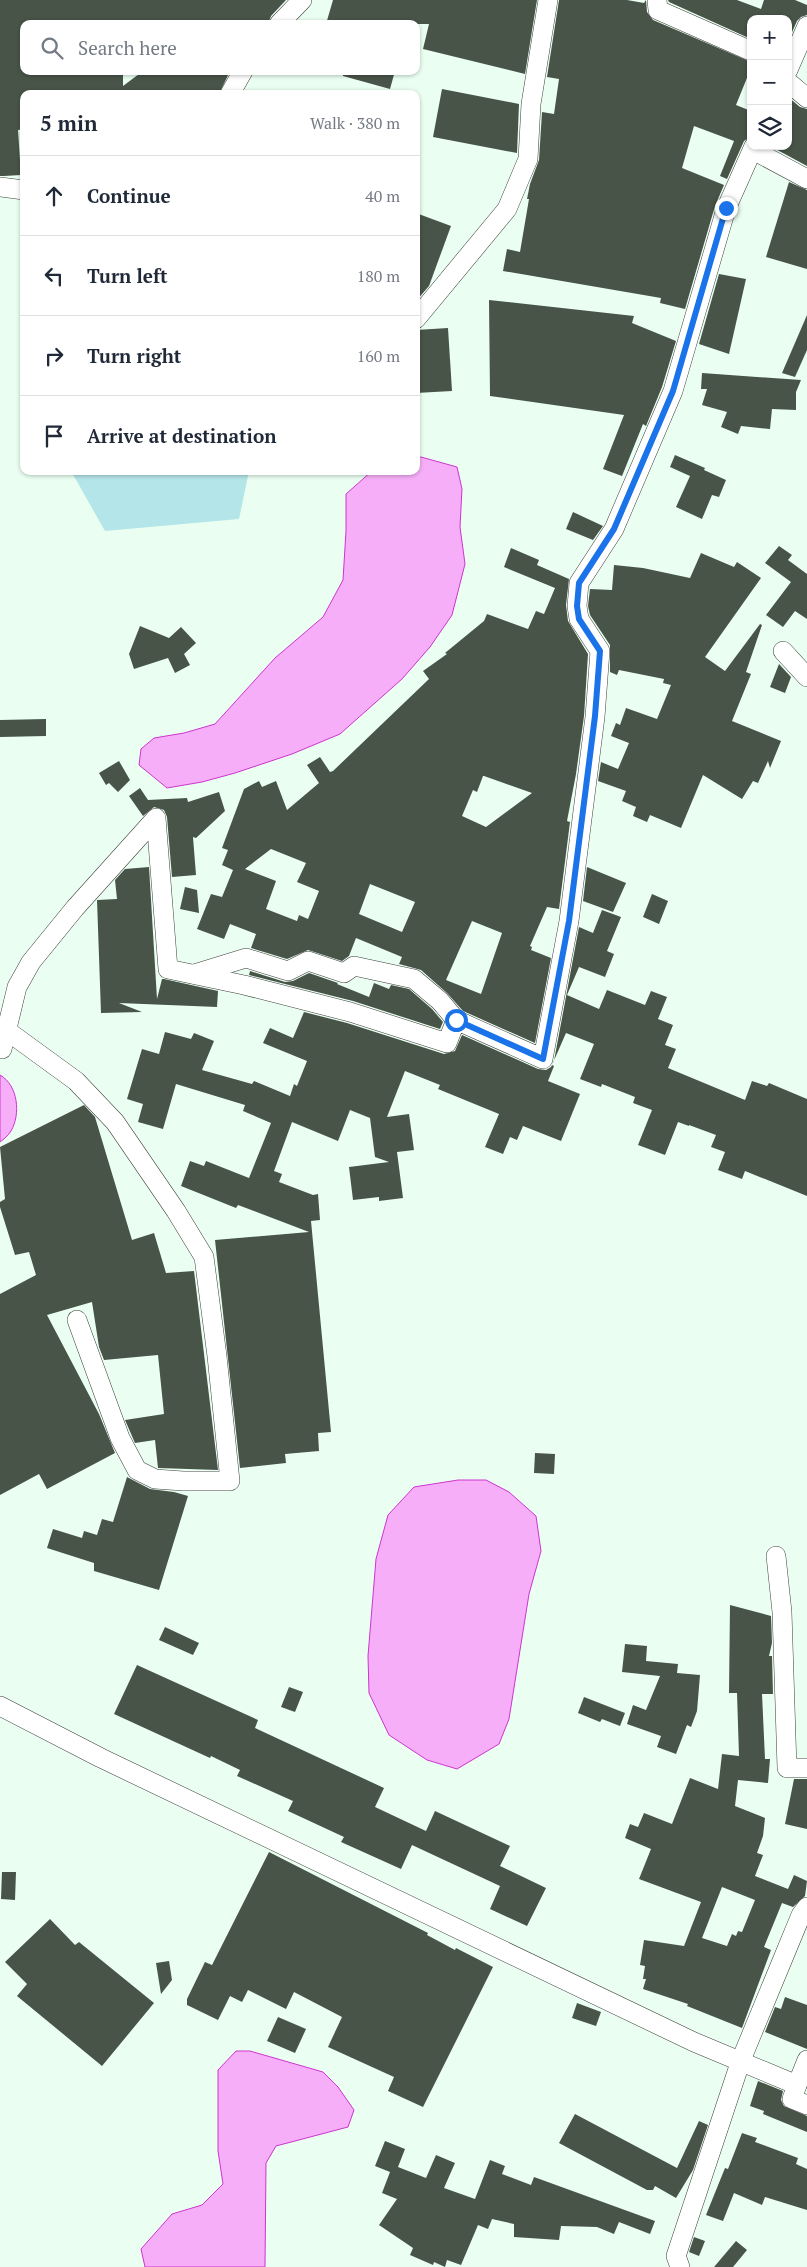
<!DOCTYPE html>
<meta charset="utf-8">
<style>
body{margin:0;font-family:"PT Serif",serif;background:#f6f6f7;color:#1f2937}
.controls{position:absolute;right:15px;top:15px;display:grid;overflow:hidden;border-radius:10px;box-shadow:0 1px 4px #0004}
.controls button{width:45px;height:45px;display:grid;place-items:center;padding:0;border:0;border-bottom:1px solid #e0e1e3;background:#fff;color:#1f2937;font:25px sans-serif}
.stop{position:absolute;width:15px;height:15px;margin:-11px;border:4px solid #1a73e8;border-radius:50%;background:#fff}
.stop.end{background:#1a73e8;border-color:#fff;box-shadow:0 1px 5px #0008}
.list{margin:0;padding:0;list-style:none}
h2{display:flex;justify-content:space-between;align-items:center;height:65px;margin:0;padding:0 20px;font-size:21px}
h2 small{font-size:16px;font-weight:400;color:#747a83}
.list li{display:grid;grid-template-columns:32px 1fr auto;gap:15px;align-items:center;box-sizing:border-box;height:80px;padding:0 20px;border-top:1px solid #e0e1e3}
.list b{display:block;font-size:19px;white-space:nowrap}
.list em{font-size:16px;font-style:normal;color:#747a83}
.icon{flex:none;width:28px;height:28px;fill:none;stroke:currentColor;stroke-width:2;stroke-linecap:round;stroke-linejoin:round}
.map{position:relative;flex:none;width:807px;height:2267px;overflow:hidden}
.search{position:absolute;background:#fff;box-shadow:0 1px 4px #0004;left:20px;top:20px;width:400px;height:55px;display:flex;align-items:center;gap:12px;box-sizing:border-box;padding:0 18px;border-radius:10px;color:#747a83;font-size:19px}
.panel{position:absolute;background:#fff;box-shadow:0 1px 4px #0004;left:20px;top:90px;width:400px;height:385px;border-radius:10px}
.map>svg:first-child{display:block}
.green{fill:#b4e5e9}
.water{fill:#f5aef7;stroke:#cf34cf}
.building{fill:#485448;fill-rule:evenodd}
.lines{fill:none;stroke-linecap:round;stroke-linejoin:round}
.minor-casing{stroke:#3e3e3e;stroke-width:20}
.minor{stroke:#fff;stroke-width:19}
.route{stroke:#1a73e8;stroke-width:6}
</style>
<div class="map">
<svg width="807" height="2267" viewBox="0 0 807 2267">
<rect width="100%" height="100%" fill="#eafff2"/>
<!-- green -->
<polygon class="green" points="71,471 249,471 239,519 105,531"/>
<!-- water -->
<g class="water">
<polygon points="421,457 457,467 462,489 460,527 465,564 452,615 430,647 402,679 340,734 292,754 235,773 202,782 167,788 139,765 141,749 154,738 184,733 215,724 275,658 323,617 343,580 346,531 346,494 372,471 416,471 416,458"/>
<path d="M0,1075c18,10 21,39 11,56 -3,5 -7,8 -11,11z"/>
<polygon points="458,1480 486,1480 509,1492 536,1516 541,1551 529,1594 509,1719 499,1744 457,1769 427,1760 389,1735 369,1693 368,1656 376,1559 388,1515 414,1487"/>
<polygon points="236,2051 250,2051 323,2072 338,2087 354,2110 348,2127 276,2146 266,2163 265,2267 145,2267 141,2249 172,2214 202,2205 223,2184 218,2151 218,2070"/>
</g>
<!-- building -->
<g class="building">
<polygon points="0,0 286,0 271,16 268,24 24,24 24,71 123,71 123,86 143,71 230,71 219,94 24,94 24,129 18,130 21,175 4,176 0,176"/>
<polygon points="333,0 537,0 525,74 423,49 429,24 360,24 345,20 345,24 326,24"/>
<polygon points="559,0 627,0 644,3 646,0 647,12 653,20 751,62 751,68 736,105 751,111 751,136 744,141 727,179 720,176 734,141 694,126 682,168 724,185 715,206 685,309 660,303 661,298 503,271 507,249 520,252 529,199 527,199 530,184 539,160 542,112 554,114 559,79 547,77"/>
<polygon points="668,0 737,0 761,9 764,0 795,0 807,5 807,15 801,17 797,21 788,41 788,19 751,19 751,39 669,2"/>
<polygon points="343,71 395,71 390,89 343,76"/>
<polygon points="442,89 519,104 517,153 433,137"/>
<polygon points="788,97 800,107 807,109 807,166 770,146 788,146"/>
<polygon points="789,182 807,190 807,269 766,257"/>
<polygon points="416,213 451,226 429,286 416,301"/>
<polygon points="719,274 746,279 729,354 699,344"/>
<polygon points="489,300 634,316 632,323 676,341 662,387 646,426 643,424 622,476 603,469 624,415 490,396"/>
<polygon points="807,315 807,350 795,377 782,373"/>
<polygon points="448,328 452,391 416,393 416,330"/>
<polygon points="702,373 801,380 796,392 796,410 772,409 770,429 741,426 738,434 721,427 727,412 702,405 707,389 701,389"/>
<polygon points="675,455 705,468 704,470 726,480 719,497 712,495 702,519 676,507 690,476 670,467"/>
<polygon points="573,512 603,526 593,540 566,529"/>
<polygon points="779,546 792,555 788,560 807,574 807,619 795,611 783,627 766,615 791,582 765,563"/>
<path d="M511,548l28,12 -2,5 32,14 -3,26 2,16 20,33 -4,62 -8,58 -9,47 3,1 -11,87 -12,-2 -17,39 2,1 -1,3 20,8 -16,85 -72,-32 -16,-18 -26,-23 -22,-6 3,-7 -46,-19 -7,18 -7,5 -34,-11 -21,9 -36,-11 5,-14 -26,-10 -6,15 -27,-10 14,-35 11,3 11,-27 -11,-5 6,-15 -6,-2 22,-59 15,-8 3,6 14,-6 11,29 32,-27 -12,-18 13,-8 10,15 3,-1 96,-92 -6,-8 24,-17 -2,-1 39,-32 3,-7 41,15 8,-18 8,3 11,-26 -51,-21zM483,776h1l48,17 -46,34 -24,-11 11,-26 4,2zM271,849l35,14 -9,19 22,9 -11,28 -9,-4 -2,6 -31,-12 10,-28 -31,-12zM370,884l45,18 -13,30 -43,-18zM472,921l30,12 -21,61 -35,-14z"/>
<polygon points="701,553 734,567 737,562 761,578 705,657 725,671 760,624 762,625 746,672 751,674 732,721 781,741 770,768 768,761 758,783 753,781 742,799 703,775 681,828 650,815 647,822 633,816 636,807 622,801 626,791 598,781 601,762 618,769 629,743 611,736 616,723 620,725 626,708 657,719 671,685 663,683 664,679 619,670 617,675 610,672 610,645 590,615 588,606 590,589 612,590 614,565 643,568 690,578"/>
<polygon points="140,626 169,638 181,627 196,643 184,654 190,665 175,673 168,658 134,669 129,654"/>
<polygon points="779,664 791,677 785,693 770,687"/>
<polygon points="46,719 46,736 0,737 0,720"/>
<polygon points="119,761 130,780 118,792 109,783 106,785 99,773"/>
<polygon points="140,788 148,800 187,798 188,802 219,792 225,811 196,838 193,837 196,875 172,877 167,817 164,810 154,807 143,816 129,796"/>
<polygon points="149,867 157,999 162,979 164,979 218,991 217,1007 119,1003 142,1012 101,1013 97,900 117,899 115,880 125,869"/>
<polygon points="587,867 626,883 613,912 583,901"/>
<polygon points="185,887 197,890 199,913 180,909"/>
<polygon points="652,894 668,901 659,924 643,917"/>
<polygon points="602,910 621,917 607,951 614,954 605,977 579,967 567,995 599,1009 607,990 645,1005 651,991 667,997 658,1019 673,1025 665,1045 676,1049 668,1068 745,1100 752,1081 767,1086 769,1083 807,1099 807,1196 745,1171 742,1179 718,1170 725,1152 711,1147 716,1135 689,1125 689,1126 678,1122 665,1155 638,1145 652,1110 633,1103 635,1097 602,1084 601,1087 580,1079 594,1044 566,1033 552,1065 554,1066 548,1081 580,1094 561,1141 523,1126 517,1140 510,1137 503,1154 485,1147 499,1114 438,1089 440,1085 405,1071 387,1117 409,1114 414,1150 397,1152 403,1198 379,1201 379,1197 353,1200 349,1167 389,1162 375,1157 370,1118 350,1110 338,1141 292,1122 274,1171 282,1174 279,1182 313,1195 318,1194 320,1220 311,1221 331,1432 318,1433 319,1451 285,1454 286,1463 240,1468 215,1240 309,1232 238,1205 236,1208 181,1186 190,1161 204,1166 206,1161 249,1178 271,1123 243,1111 245,1105 176,1084 163,1129 138,1122 143,1104 127,1099 142,1049 159,1054 165,1032 191,1039 194,1033 214,1041 202,1070 252,1084 254,1081 290,1096 294,1084 297,1086 307,1061 263,1043 270,1028 293,1038 304,1012 347,1023 444,1054 455,1051 462,1035 538,1069 546,1070 551,1067 554,1061 579,927 593,933"/>
<polygon points="250,971 285,982 293,981 309,973 338,983 337,984 369,997 374,983 389,989 391,985 409,989 432,1009 443,1022 440,1029 353,1001 249,975"/>
<polygon points="84,1105 95,1117 132,1240 154,1233 166,1273 194,1271 218,1470 158,1468 155,1440 135,1443 125,1420 164,1414 158,1355 104,1360 99,1347 92,1302 47,1315 99,1414 115,1453 47,1489 39,1474 0,1495 0,1294 36,1275 29,1252 15,1255 0,1207 0,1202 5,1199 0,1147"/>
<polygon points="535,1453 555,1454 554,1474 534,1473"/>
<polygon points="127,1477 150,1489 174,1492 188,1496 159,1590 94,1571 94,1563 47,1548 53,1529 82,1538 84,1531 97,1535 102,1519 113,1522"/>
<path d="M730,1605l41,11 1,27 -3,13h3l1,38h-11l3,65h5l-2,24 -30,-3 -3,26 30,12 -2,18 -6,17 6,2 -8,21 33,13 6,-14 13,6 -2,15 -12,11 -11,-4 -18,44 7,3 -29,78 -55,-22 1,-2 -45,-15 3,-10h-3l2,-13 -5,-1 4,-25 40,6 17,-44 -62,-23 12,-30 -26,-11 5,-14 8,3 6,-14 28,11 18,-46 28,11 4,-35 17,2 -2,-63h-8zM722,1887l33,13 -13,32 -4,-1 -2,5 -4,-2 -5,12 -25,-8z"/>
<polygon points="165,1627 199,1643 193,1655 159,1640"/>
<polygon points="625,1644 647,1646 646,1661 678,1664 677,1673 700,1675 697,1711 691,1727 687,1725 676,1754 657,1747 661,1736 627,1724 633,1705 646,1710 660,1676 622,1672"/>
<polygon points="137,1665 258,1720 255,1728 384,1788 375,1807 426,1831 435,1811 510,1846 500,1866 546,1888 527,1926 490,1909 500,1886 412,1845 401,1869 341,1842 344,1837 288,1811 293,1801 237,1776 240,1770 211,1756 210,1758 114,1714"/>
<polygon points="289,1687 303,1692 295,1712 281,1707"/>
<polygon points="584,1697 625,1713 620,1726 602,1719 600,1722 578,1713"/>
<polygon points="794,1779 807,1779 807,1829 785,1824"/>
<polygon points="269,1852 428,1933 427,1935 455,1950 456,1948 493,1967 423,2107 388,2091 394,2077 328,2047 342,2017 294,1992 286,2009 248,1990 242,2002 230,1996 218,2020 187,2005 187,1999 205,1962 212,1965"/>
<polygon points="2,1872 16,1872 15,1900 1,1899"/>
<polygon points="50,1919 75,1945 79,1942 154,2003 102,2066 17,1996 27,1984 5,1962"/>
<polygon points="169,1961 172,1980 161,1994 156,1963"/>
<polygon points="785,1997 807,2005 807,2049 765,2032 775,2007 781,2009"/>
<polygon points="577,2003 601,2012 596,2026 572,2018"/>
<polygon points="278,2017 306,2029 295,2053 267,2041"/>
<polygon points="758,2081 783,2091 781,2100 784,2106 807,2116 807,2132 763,2114 764,2111 750,2106"/>
<polygon points="575,2114 677,2168 699,2121 708,2125 693,2170 676,2198 655,2186 653,2190 647,2190 559,2143"/>
<polygon points="742,2133 757,2138 755,2142 798,2158 796,2164 807,2169 807,2210 765,2197 762,2205 734,2193 723,2221 706,2215 725,2168 728,2169"/>
<polygon points="385,2141 405,2149 398,2167 426,2178 436,2155 455,2163 444,2188 475,2199 490,2160 505,2166 502,2174 531,2185 534,2177 655,2221 650,2234 619,2222 614,2234 597,2227 561,2226 559,2240 514,2237 514,2224 492,2219 488,2229 478,2225 461,2265 447,2260 445,2267 434,2262 433,2265 410,2255 413,2248 379,2225 397,2199 382,2193 390,2172 375,2166"/>
<polygon points="694,2237 705,2241 699,2256 689,2252"/>
<polygon points="736,2241 747,2250 733,2267 714,2267"/>
</g>
<g class="lines">
<defs>
<g id="minor">
<polyline points="657,0 658,10 751,51"/>
<polyline points="279,24 302,0"/>
<polyline points="788,70 807,26"/>
<polyline points="788,82 807,98"/>
<polyline points="230,94 243,71"/>
<polyline points="753,150 807,179"/>
<polyline points="0,187 24,190"/>
<polyline points="416,319 507,209 528,159 531,104 548,0"/>
<polyline points="783,651 807,677"/>
<polyline points="194,974 246,958 288,971 308,961 344,973 354,966 414,979 440,1001 456,1020"/>
<polyline points="6,1030 76,1081 115,1122 176,1211 204,1257 217,1356 230,1481 183,1481 155,1479 137,1470 120,1438 77,1320"/>
<polyline points="0,1048 2,1049 17,987 31,962 75,908 156,818 168,969 244,985 350,1012 447,1043 456,1020 543,1059 569,921 595,717 600,651 579,619 577,606 579,583 614,529 673,391 726,209 754,146"/>
<polyline points="776,1556 782,1612 787,1768 807,1768"/>
<polyline points="0,1706 101,1758 694,2042 797,2085 792,2099 807,2105"/>
<polyline points="797,2085 807,2060"/>
<polyline points="680,2267 676,2256 741,2060 801,1915 807,1907"/>
</g>
</defs>
<!-- minor casing -->
<use href="#minor" class="minor-casing"/>
<!-- minor -->
<use href="#minor" class="minor"/>
</g>
<g class="lines">
<!-- route -->
<polyline class="route" points="456,1020 543,1059 569,921 595,716 600,651 579,619 577,606 579,583 614,529 673,391 726,208"/>
</g>
</svg>
<div class="controls">
<button>+</button>
<button>−</button>
<button><svg class="icon" aria-label="layers" viewBox="0 0 24 24"><path d="M12 4l9 5-9 5-9-5zM3 14l9 5 9-5"/></svg></button>
</div>
<div class="stop" style="left:456px;top:1020px"></div>
<div class="stop end" style="left:726px;top:208px"></div>
<div class="search"><svg class="icon" aria-label="search" viewBox="0 0 24 24"><circle cx="10" cy="10" r="6"/><path d="M15 15l6 6"/></svg>Search here</div>
<section class="panel">
<h2>5 min<small>Walk · 380 m</small></h2>
<ul class="list">
<li><svg class="icon" aria-label="ahead" viewBox="0 0 24 24"><path d="M12 20V5M6 11l6-6 6 6"/></svg><div><b>Continue</b></div><em>40 m</em></li>
<li><svg class="icon" aria-label="left" viewBox="0 0 24 24"><path d="M17 20v-9H6M10 6l-5 5 5 5"/></svg><div><b>Turn left</b></div><em>180 m</em></li>
<li><svg class="icon" aria-label="right" viewBox="0 0 24 24"><path d="M7 20v-9h11M14 6l5 5-5 5"/></svg><div><b>Turn right</b></div><em>160 m</em></li>
<li><svg class="icon" aria-label="arrive" viewBox="0 0 24 24"><path d="M6 21V4h12l-3 4 3 4H6"/></svg><div><b>Arrive at destination</b></div></li>
</ul>
</section>
</div>
